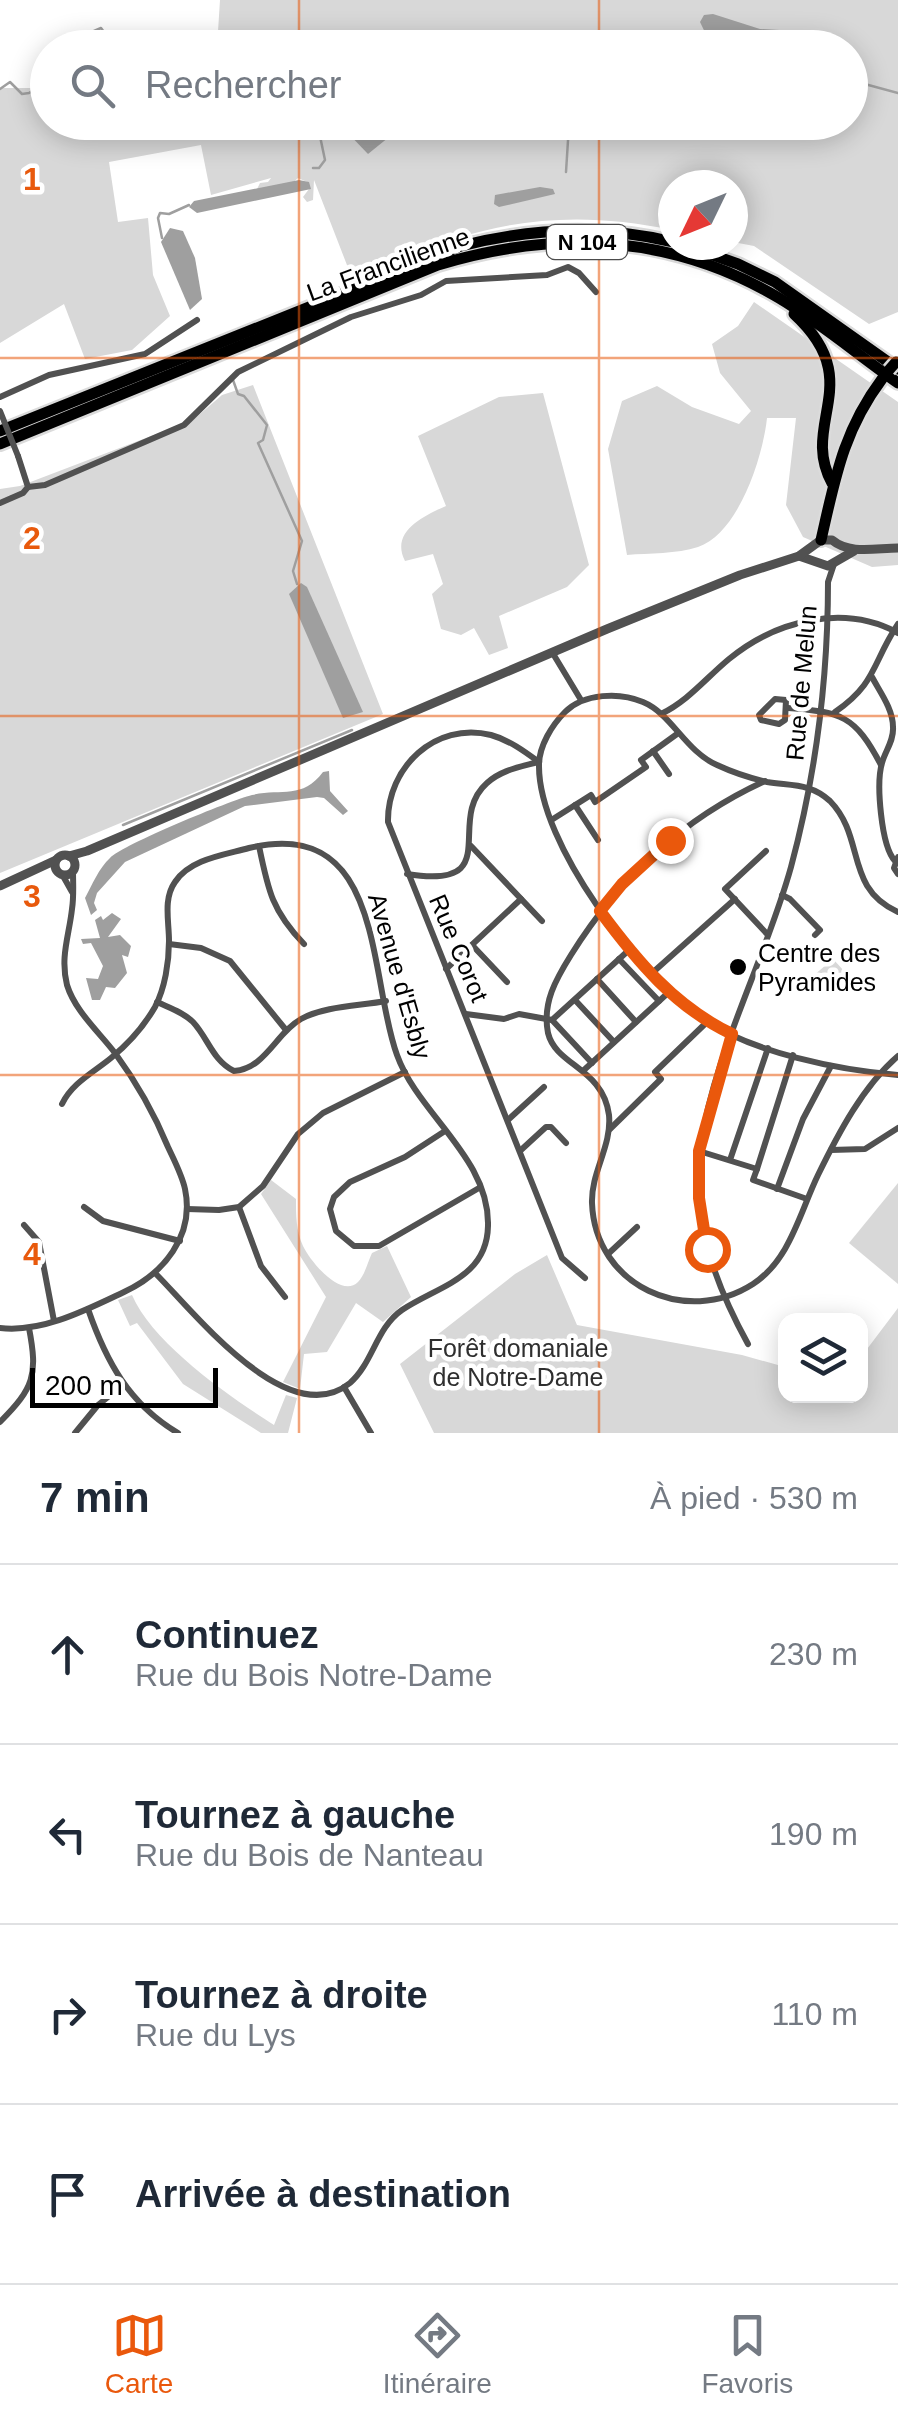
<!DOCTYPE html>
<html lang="fr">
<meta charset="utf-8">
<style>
body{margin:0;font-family:Helvetica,sans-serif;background:#f2f2f3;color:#1f2937}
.controls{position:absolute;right:30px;bottom:30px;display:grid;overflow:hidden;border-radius:20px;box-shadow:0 5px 25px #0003}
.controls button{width:90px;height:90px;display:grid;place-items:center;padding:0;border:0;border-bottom:2px solid #e0e1e3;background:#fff;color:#1f2937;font:50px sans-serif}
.compass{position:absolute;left:658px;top:170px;width:90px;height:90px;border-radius:50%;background:#fff;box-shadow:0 5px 25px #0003;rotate:227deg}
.scale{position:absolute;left:30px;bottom:25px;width:188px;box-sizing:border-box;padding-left:10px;border:5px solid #000;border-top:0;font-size:28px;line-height:35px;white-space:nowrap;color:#000;-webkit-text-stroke:8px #fff;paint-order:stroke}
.stop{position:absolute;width:30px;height:30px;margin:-22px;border:8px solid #ea580c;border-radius:50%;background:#fff}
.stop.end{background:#ea580c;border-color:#fff;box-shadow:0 2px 10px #0008}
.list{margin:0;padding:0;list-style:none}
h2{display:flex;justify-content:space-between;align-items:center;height:130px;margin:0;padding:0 40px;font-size:42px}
h2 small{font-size:32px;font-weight:400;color:#747a83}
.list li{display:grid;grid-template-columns:65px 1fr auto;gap:30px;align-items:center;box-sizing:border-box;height:180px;padding:0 40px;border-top:2px solid #e0e1e3}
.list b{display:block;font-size:38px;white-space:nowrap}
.list p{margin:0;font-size:32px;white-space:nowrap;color:#747a83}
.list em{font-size:32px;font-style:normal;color:#747a83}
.icon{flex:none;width:55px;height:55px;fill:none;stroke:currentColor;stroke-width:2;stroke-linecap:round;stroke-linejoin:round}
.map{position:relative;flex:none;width:898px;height:1433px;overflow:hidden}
.search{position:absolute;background:#fff;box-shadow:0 5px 25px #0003;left:30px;right:30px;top:30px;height:110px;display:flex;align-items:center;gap:25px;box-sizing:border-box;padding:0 35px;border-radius:55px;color:#747a83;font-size:38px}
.sheet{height:850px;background:#fff}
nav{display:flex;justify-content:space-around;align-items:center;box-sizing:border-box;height:140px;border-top:2px solid #e0e1e3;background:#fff;font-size:28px;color:#747a83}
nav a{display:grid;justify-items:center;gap:5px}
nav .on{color:#ea580c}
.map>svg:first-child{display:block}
.green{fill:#d8d8d8}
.water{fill:#9f9f9f}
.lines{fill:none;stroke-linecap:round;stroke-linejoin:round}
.stream{stroke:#9f9f9f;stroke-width:2.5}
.trunk-casing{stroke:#dbdbdb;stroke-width:16}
.minor{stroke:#515151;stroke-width:6}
.tertiary{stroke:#515151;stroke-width:9}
.trunk{stroke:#000;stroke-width:11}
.trunk-bridge-casing{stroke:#dbdbdb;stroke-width:16;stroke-linecap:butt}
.minor-bridge{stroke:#515151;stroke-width:6}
.trunk-bridge{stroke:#000;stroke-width:11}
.route{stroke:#ea580c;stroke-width:12}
.grid{fill:none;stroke:#e8590c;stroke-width:2.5;stroke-opacity:0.55}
.poi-dot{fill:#000;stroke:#fff;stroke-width:4}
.labels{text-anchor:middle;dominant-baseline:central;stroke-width:9;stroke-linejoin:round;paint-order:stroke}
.shield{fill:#fff;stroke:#4c4c4c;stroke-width:2.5}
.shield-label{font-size:22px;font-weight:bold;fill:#000}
.street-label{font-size:25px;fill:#000;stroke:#fff}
.poi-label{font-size:25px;fill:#000;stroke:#fff;text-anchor:start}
.park-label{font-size:25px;fill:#2f2f2f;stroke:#fff}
.grid-label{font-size:32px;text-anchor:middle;font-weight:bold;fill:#e8590c;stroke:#fff;stroke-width:9;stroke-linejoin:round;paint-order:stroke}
</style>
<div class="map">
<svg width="898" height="1433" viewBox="0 0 898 1433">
<rect width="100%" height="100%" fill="#fff"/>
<!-- green -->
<g class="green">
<path d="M220,0h678v312l-29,12 -115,-78 -21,-4v-57h-60v45c-126,-26 -206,-2 -321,48l-38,-98 -1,20 -6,2 -4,-5 6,-8 -2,-7 -9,-4 -10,9 -31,2 3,-6 8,-1 3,-4 -60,17 -10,-50 -92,17 9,60 30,-4 5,57 17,41 -38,34 -47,9 -21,-55 -64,39v-255h47l1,34h802v-74l-633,-1z"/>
<path d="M754,302l144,100v163l-26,2 -69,-30 -17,-32 10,-87h-29c-4,38 -28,115 -69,129 -21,7 -49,6 -71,8l-19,-106 14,-48 35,-15 35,21 47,17 12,-13 -31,-38 -8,-29 26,-18z"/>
<polygon points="253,385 383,714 0,873 0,489 20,486 193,420 222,395"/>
<path d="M543,393l46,172 -22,22 -68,29 9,32 -19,7 -15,-27 -13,7 -20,-6 -9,-35 11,-10 -10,-30 -28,7c-15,-29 18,-45 41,-55l-28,-70 81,-39z"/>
<polygon points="833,959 845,972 825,989 813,976"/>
<path d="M271,1180l25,19c0,16 0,32 7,47 7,15 38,53 55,36 7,-7 10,-21 14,-29l15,-7 24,51 -28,25 -27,-19 -29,49 -23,2 -4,35 -17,-7 43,-85 -65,-103z"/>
<polygon points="898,1183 898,1284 849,1243"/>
<polygon points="547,1255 577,1325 742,1355 785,1367 786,1396 860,1396 861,1357 898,1308 898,1433 434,1433 400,1364 515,1274"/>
<path d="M132,1295c21,49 98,102 142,130l12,-30 11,3 -9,35h-27l-78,-49 -46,-61 -7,3 -12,-26z"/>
</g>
<!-- water -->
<g class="water">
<polygon points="713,14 760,29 797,31 813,37 816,46 712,47 700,22 704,15"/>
<polygon points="355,123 396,123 398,125 394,133 368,154 344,129"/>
<polygon points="299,180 309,182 311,189 197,213 189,207 194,201"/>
<polygon points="540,187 553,189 555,194 499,207 494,204 495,195"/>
<polygon points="170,228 183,231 195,258 202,299 190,310 161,242"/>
<polygon points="301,583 307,587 363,712 343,718 289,594"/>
<path d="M329,771l1,20 18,20 -5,4 -19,-17 -7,-1 -72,9 -120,56 -28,31 -3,10 3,7 -6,5 -6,-17c7,-13 14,-30 25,-40 14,-14 119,-57 142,-63 29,-7 50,5 71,-23z"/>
<polygon points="112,913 121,919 108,937 120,935 131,946 128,957 122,955 127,973 115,988 106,987 100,1000 92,1000 86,978 98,979 103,966 91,943 83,944 81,939 100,938 95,920 101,916 103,920"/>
</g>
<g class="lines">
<!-- stream -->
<g class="stream">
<polyline points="88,48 94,31 101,28 112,43 128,48"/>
<polyline points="850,80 898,93"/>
<polyline points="0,89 10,82 22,94 29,93 38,87 48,93"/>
<polyline points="313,168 319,168 325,160 317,122"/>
<polyline points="566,172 569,125"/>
<polyline points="162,238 158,218 160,213 169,214 189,205"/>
<polyline points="233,380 238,394 244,396 267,425 263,440 258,443 302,541 293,571 297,584"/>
<polyline points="123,825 352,730"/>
</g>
<defs>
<g id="trunk">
<polyline points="685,245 738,264 775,282 898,369"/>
<path d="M794,314c74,68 5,109 38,169"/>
<path d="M0,431l461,-185c71,-18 141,-21 212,-4"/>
<path d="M0,444l438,-179c119,-36 233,-31 341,33 42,25 79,57 119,85"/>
<path d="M821,540c14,-61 22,-109 61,-161"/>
</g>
</defs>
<!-- trunk casing -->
<use href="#trunk" class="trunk-casing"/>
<!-- minor -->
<g class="minor">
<polyline points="0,397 49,375 145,354 197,320"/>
<polyline points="28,487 45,485 184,425 238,372 351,317 421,295 446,281 547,275 568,267 579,273 596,292"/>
<polyline points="0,503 23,493 28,487 18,456"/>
<polyline points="552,652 581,700"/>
<path d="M872,677c8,15 21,32 21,50 1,14 -8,24 -11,36 -6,20 -1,83 13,98"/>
<polygon points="775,699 786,700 785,720 779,724 761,720 759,715"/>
<path d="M788,708c53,4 67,7 93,57"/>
<path d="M835,712c42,-29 37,-49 63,-88"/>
<path d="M661,714c27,-13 45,-36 68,-55 46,-38 114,-56 169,-26"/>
<polyline points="653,751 669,774"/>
<path d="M539,762c-15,-11 -30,-22 -48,-27 -56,-14 -104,33 -103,87l174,436 23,20"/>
<path d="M765,781c-83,38 -146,97 -194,174 -15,24 -29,48 -23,78 8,33 55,35 61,82 3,31 -18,57 -17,88 3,83 94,124 161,81 37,-24 47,-72 65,-109 20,-41 45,-89 80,-119"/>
<polyline points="575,805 598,840"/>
<polyline points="553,819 591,795 595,802 646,767 641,760 677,734"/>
<path d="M259,846c9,44 13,65 45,98"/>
<polyline points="471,846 542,921"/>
<polyline points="766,851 725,889 768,935"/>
<polyline points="898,857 894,868 898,874"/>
<path d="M407,874c100,16 37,-53 80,-91 14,-13 33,-16 51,-21"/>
<polyline points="63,876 72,892"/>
<polyline points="782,895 790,899 820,930 815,935"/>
<path d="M898,912c-54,-24 -32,-74 -68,-111 -19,-18 -39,-15 -63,-19 -17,-4 -35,-10 -50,-17 -32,-14 -45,-51 -74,-63 -23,-10 -59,-9 -78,10 -13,13 -26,34 -26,53 -1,79 101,211 164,254 50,34 136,51 195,56"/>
<polyline points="169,944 201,948 230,961 286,1030"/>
<polyline points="472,945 507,982"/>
<polyline points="619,959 659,1001"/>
<polyline points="446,969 521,899"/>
<polyline points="651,974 735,899"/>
<polyline points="597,979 636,1022"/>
<polyline points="575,1000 614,1042"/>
<path d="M157,1002c13,6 26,10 36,20 15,16 20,39 41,49 31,-2 42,-38 67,-52 24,-13 58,-13 85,-18"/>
<polyline points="466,1014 504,1019 519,1014 552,1020 629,950"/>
<polyline points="552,1020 592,1063"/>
<polyline points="584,1070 669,992"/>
<path d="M62,1104c10,-21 32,-32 49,-46 17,-14 33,-32 44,-51 10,-19 14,-45 14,-66 0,-20 -6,-42 6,-59 15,-23 49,-27 74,-34 136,-33 119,129 148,207 21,59 93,103 91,171 -1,52 -50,60 -86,84 -26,18 -29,53 -52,73 -62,50 -156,-71 -194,-109"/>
<polyline points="509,1119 544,1087"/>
<polyline points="610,1129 661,1079 655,1072 707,1022"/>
<polyline points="445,1131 405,1157 350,1182 334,1197 330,1209 336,1231 354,1246 379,1246 479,1188"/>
<polyline points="521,1150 546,1127 551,1127 566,1143"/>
<polyline points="831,1150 865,1149 898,1128"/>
<polyline points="699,1151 757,1169 753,1180 807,1199"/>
<polyline points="730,1160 768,1048"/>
<polyline points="757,1169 793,1055"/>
<polyline points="777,1189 803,1119 831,1066"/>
<polyline points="84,1207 103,1221 180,1241"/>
<polyline points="239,1207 261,1266 285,1297"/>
<polyline points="187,1209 219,1210 239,1207 263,1186 298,1134 323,1113 405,1072"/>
<polyline points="24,1225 39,1242 54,1321"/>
<polyline points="608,1254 637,1227"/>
<path d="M88,1309c18,52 41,95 90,124"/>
<path d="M0,1328c42,5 86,-18 124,-36 39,-18 71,-56 61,-103 -3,-14 -11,-29 -17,-42 -14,-34 -31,-64 -53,-94 -16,-21 -40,-42 -48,-68 -7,-28 2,-49 5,-76 2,-13 1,-25 1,-38"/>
<path d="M748,1344c-32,-58 -59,-127 -48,-195 14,-97 65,-188 91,-282 25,-93 37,-187 37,-285l6,-18"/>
<polyline points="344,1387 371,1433"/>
<path d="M0,1422c34,-34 38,-47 29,-94"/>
<polyline points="75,1433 98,1405 123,1385"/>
</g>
<!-- tertiary -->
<g class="tertiary">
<polyline points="799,556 828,566 854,551"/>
<circle cx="65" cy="865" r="10"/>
<path d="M69,856l18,-5 520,-222 133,-54 59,-19 22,-16h11c18,15 44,8 66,8"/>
<polyline points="0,886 56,860"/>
</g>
<!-- trunk -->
<use href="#trunk" class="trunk"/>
<defs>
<polyline id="trunk-bridge" points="889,370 896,362"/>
</defs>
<!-- trunk-bridge casing -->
<use href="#trunk-bridge" class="trunk-bridge-casing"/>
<!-- minor-bridge -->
<polyline class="minor-bridge" points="0,411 18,456"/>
<!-- trunk-bridge -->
<use href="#trunk-bridge" class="trunk-bridge"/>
</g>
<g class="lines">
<!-- route -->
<path class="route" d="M670,840l-48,44 -22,27c37,50 75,96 132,123l-33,117v47l8,51"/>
</g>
<!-- grid -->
<path class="grid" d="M299,0v48M599,0v48M299,122v1311M599,122v1311M0,358h898M0,716h898M0,1075h898"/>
<!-- markers -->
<circle class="poi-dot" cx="738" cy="967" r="10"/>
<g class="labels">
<!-- shield labels -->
<rect class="shield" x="547" y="225" width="80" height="34" rx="8"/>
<g class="shield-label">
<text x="587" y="242">N 104</text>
</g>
<!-- street labels -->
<g class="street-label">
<text transform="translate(388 264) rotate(-20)">La Francilienne</text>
<text transform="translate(801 683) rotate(-85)">Rue de Melun</text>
<text transform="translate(459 948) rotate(67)">Rue Corot</text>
<text transform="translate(400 976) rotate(74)">Avenue d'Esbly</text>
</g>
<!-- poi labels -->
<g class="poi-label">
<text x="758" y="953">Centre des<tspan x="758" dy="29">Pyramides</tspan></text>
</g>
<!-- park labels -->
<g class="park-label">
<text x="518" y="1348">Forêt domaniale<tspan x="518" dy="29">de Notre-Dame</tspan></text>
</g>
</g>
<g class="grid-label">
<text x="32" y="190">1</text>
<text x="32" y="549">2</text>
<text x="32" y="907">3</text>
<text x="32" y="1265">4</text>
</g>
</svg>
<div class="controls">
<button><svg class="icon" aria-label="layers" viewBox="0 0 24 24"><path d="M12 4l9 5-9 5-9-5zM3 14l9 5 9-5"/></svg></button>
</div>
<svg class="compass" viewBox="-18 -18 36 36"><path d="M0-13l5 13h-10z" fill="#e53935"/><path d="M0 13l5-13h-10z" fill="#747a83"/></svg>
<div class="scale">200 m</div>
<div class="stop" style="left:707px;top:1249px"></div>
<div class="stop end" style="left:670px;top:840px"></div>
<div class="search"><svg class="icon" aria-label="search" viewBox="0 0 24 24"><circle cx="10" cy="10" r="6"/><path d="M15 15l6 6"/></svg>Rechercher</div>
</div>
<section class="sheet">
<h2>7 min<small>À pied · 530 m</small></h2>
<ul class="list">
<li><svg class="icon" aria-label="ahead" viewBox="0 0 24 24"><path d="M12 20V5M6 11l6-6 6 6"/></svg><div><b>Continuez</b><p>Rue du Bois Notre-Dame</p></div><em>230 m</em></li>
<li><svg class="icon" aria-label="left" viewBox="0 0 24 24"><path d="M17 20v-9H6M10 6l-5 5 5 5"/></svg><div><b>Tournez à gauche</b><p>Rue du Bois de Nanteau</p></div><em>190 m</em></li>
<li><svg class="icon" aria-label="right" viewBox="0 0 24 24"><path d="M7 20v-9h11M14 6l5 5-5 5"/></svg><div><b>Tournez à droite</b><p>Rue du Lys</p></div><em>110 m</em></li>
<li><svg class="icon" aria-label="arrive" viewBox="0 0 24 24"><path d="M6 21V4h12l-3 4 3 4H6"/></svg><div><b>Arrivée à destination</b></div></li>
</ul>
</section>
<nav>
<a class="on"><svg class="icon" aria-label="map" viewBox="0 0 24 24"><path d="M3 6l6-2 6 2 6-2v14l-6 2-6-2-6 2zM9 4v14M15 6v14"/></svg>Carte</a>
<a><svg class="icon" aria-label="directions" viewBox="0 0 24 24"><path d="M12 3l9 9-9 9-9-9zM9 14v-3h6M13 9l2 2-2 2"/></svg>Itinéraire</a>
<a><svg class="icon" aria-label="saved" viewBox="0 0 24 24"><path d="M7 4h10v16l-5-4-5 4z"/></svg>Favoris</a>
</nav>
